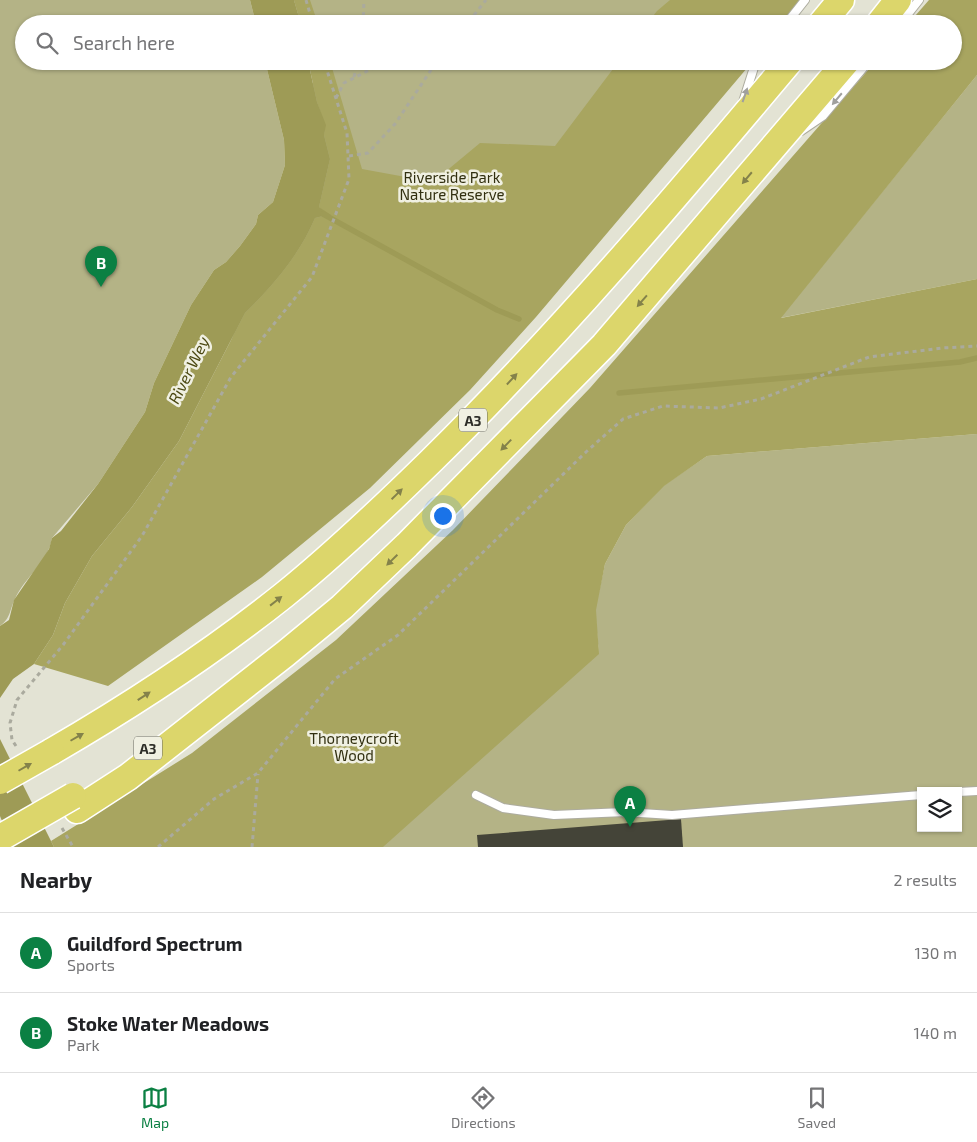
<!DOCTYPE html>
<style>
body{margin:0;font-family:"Exo 2",sans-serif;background:#f2f2f2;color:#202124}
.controls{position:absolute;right:15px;bottom:15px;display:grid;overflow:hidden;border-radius:0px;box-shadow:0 1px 4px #0004}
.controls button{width:45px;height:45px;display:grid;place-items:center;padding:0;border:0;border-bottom:1px solid #e0e0e0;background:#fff;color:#202124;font:25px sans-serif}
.you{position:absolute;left:442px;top:515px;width:18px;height:18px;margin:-12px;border:4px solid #fff;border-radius:50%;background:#1a73e8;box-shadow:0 0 0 8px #1a73e833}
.badge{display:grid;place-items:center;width:32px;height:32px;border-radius:50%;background:#0b8043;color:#fff;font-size:16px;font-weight:700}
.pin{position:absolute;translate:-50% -41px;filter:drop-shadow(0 1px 2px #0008)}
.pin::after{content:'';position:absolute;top:26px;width:18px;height:15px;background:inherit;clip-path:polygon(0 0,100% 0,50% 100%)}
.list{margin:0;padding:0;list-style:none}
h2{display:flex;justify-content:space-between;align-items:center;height:65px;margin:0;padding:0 20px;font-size:21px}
h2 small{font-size:16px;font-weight:400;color:#757577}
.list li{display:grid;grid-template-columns:32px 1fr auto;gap:15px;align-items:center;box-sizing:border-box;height:80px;padding:0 20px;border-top:1px solid #e0e0e0}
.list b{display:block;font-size:19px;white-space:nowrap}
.list p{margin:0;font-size:16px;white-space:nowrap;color:#757577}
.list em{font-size:16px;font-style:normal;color:#757577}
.icon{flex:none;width:28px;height:28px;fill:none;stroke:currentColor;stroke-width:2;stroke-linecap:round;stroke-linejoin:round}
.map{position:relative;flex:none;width:977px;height:847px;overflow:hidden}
.search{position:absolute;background:#fff;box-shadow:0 1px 4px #0004;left:15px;right:15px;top:15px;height:55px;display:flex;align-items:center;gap:12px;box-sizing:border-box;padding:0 18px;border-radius:28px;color:#757577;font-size:19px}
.sheet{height:225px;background:#fff}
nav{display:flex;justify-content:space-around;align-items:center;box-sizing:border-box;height:70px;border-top:1px solid #e0e0e0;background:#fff;font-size:14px;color:#757577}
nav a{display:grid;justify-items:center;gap:2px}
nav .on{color:#0b8043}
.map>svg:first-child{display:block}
.green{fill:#b4b386;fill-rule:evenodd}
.forest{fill:#a8a560}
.water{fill:#9e9b56}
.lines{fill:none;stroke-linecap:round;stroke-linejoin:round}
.stream{stroke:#9e9b56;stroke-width:5.5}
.building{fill:#444438}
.service-casing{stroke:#adac9f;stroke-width:10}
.trunk-casing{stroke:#fff;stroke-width:29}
.path{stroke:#aaaa9e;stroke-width:3;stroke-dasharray:4 4;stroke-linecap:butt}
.service{stroke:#fff;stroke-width:8}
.trunk{stroke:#dcd66b;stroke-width:26}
.trunk-bridge-casing{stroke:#fff;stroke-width:29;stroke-linecap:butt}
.trunk-bridge{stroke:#dcd66b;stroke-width:26}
.oneway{fill:#a0a09e}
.oneway2{fill:#84824a}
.labels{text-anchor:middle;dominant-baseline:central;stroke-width:5;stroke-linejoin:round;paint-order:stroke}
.shield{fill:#f0f0e2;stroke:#686860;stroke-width:1}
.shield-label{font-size:14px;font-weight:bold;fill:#2d2d28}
.park-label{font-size:15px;fill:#312f10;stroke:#f0f0e2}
.water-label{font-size:16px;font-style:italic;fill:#4b4812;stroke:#f0f0e2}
</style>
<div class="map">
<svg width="977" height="847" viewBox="0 0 977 847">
<rect width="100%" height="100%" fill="#e3e3d4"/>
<!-- green -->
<g class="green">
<path d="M0,0h250l6,24h-232v37h241l19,79 1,25 -12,37 -15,13 -2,9 -16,22 -14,16 -12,8 -23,35 -37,78 -9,29 -47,72 -46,54c-3,23 -28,40 -37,61 -6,12 -4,19 -15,27z"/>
<polygon points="294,0 761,0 743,24 301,24"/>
<polygon points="308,61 714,61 229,348 314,80"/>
<polygon points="977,75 977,279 780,318"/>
<path d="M977,434v413h-826l425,-371 23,178 -4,-44 10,-46 21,-39 37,-39 44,-30zM921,791h37v37h-37z"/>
</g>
<!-- forest -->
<g class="forest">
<polygon points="294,0 310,0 318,24 301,24"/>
<polygon points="670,0 804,0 784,24 647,24 657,11"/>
<polygon points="929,0 977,0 977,75 781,318 977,279 977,434 707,456 664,486 626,525 605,564 596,610 599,654 383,847 54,847 51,841 192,753 336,640 453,530 590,388 876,61 953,61 953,24 908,24"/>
<path d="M308,61h22l32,108 71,13 47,-39 75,3 64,-85h134l-217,256 -66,73 -100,98 -108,89 -154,109 -74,-22 19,-29 12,-32 27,-47 40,-49 47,-66 66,-128c28,-27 55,-59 70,-95l8,-2 6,3 1,-3 -11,-9 11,-48 -6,-24 1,-10 -8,-23z"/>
</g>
<!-- water -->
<g class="water">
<polygon points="250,0 294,0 301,24 256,24"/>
<path d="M265,61h43l9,41 9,23 -2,10 6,24 -11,48 12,8 -2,4 -6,-3 -8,2c-15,36 -42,68 -70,95l-66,128 -47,66 -40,49 -27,47 -12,32 -19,29 -21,15 -13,19v-72l9,-6 5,-20 35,-51 3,-11 9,-7 37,-47 47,-72 9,-29 37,-78 23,-35 12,-8 14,-16 16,-22 2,-9 15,-13 12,-37 -1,-25z"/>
<polygon points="0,739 54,847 12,847 0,816"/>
</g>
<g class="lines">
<!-- stream -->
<g class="stream">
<polyline points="323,214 497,310 519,319"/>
<polyline points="619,393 960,362 977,358"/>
</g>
</g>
<!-- building -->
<polygon class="building" points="681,819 683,847 478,847 477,835"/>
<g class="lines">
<defs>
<g id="service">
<polyline points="786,24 805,0"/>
<polyline points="900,24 919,0"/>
<polyline points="743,102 756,61"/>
<polyline points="801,131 823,116 869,61"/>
<polyline points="958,792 977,791"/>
<polyline points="476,795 503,808 554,815 625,812 672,815 921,795"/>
</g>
<g id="trunk">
<polyline points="821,24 841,0"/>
<polyline points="879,24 898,0"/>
<path d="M51,752c81,-47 159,-98 233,-157 52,-42 100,-88 147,-134 128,-126 244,-263 359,-400"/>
<polyline points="77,810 128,777 285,654 342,607 407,545 604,345 847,61"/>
</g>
</defs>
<!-- service casing -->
<use href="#service" class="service-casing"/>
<!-- trunk casing -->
<use href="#trunk" class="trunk-casing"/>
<!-- path -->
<g class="path">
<polyline points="306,0 313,24"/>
<polyline points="363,24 364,0"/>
<polyline points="461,24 471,19 486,0"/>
<polyline points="354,77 358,61"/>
<polyline points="336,98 344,83 387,61"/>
<polyline points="349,156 368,153 395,124 437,61"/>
<polyline points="16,746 12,740 10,723 17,700 63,645 142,536 231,377 312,277 349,179 347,133 324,61"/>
<polyline points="62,828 73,847"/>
<polyline points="158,847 214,799 258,773 335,679 398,635 586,452 623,419 663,406 719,408 761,399 869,357 942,348 977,346"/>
<polyline points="252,847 258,774"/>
</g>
<!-- service -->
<use href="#service" class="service"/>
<!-- trunk -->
<use href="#trunk" class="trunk"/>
<defs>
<g id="trunk-bridge">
<polyline points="0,781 51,752"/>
<polyline points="0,838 73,796"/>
</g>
</defs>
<!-- trunk-bridge casing -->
<use href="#trunk-bridge" class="trunk-bridge-casing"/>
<!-- trunk-bridge -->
<use href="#trunk-bridge" class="trunk-bridge"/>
</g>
<!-- one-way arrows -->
<defs><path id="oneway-solid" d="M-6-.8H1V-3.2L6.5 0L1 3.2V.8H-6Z" transform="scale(1.25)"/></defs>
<g class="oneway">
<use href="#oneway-solid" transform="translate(745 95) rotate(-71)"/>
<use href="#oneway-solid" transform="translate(837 99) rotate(130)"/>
</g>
<g class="oneway2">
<use href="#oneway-solid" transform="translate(747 178) rotate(130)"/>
<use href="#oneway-solid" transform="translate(642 301) rotate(131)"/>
<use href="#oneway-solid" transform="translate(512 379) rotate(-47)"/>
<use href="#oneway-solid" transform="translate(506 445) rotate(134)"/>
<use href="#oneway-solid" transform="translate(397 494) rotate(-44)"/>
<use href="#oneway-solid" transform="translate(392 560) rotate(136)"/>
<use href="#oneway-solid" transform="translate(276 601) rotate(-38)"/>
<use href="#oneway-solid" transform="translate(144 696) rotate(-33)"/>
<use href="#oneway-solid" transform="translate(77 737) rotate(-30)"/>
<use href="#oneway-solid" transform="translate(25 767) rotate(-30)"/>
</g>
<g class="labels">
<!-- shield labels -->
<g class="shield">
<rect x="459" y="408.5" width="28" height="23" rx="4"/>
<rect x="134" y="736.5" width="28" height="23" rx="4"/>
</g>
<g class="shield-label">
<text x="473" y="420">A3</text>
<text x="148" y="748">A3</text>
</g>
<!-- park labels -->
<g class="park-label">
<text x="452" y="177">Riverside Park<tspan x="452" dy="17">Nature Reserve</tspan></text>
<text x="354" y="738">Thorneycroft<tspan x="354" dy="17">Wood</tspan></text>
</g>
<!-- water labels -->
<g class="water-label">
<text transform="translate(188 370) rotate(-64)">River Wey</text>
</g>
</g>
</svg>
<div class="controls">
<button><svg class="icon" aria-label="layers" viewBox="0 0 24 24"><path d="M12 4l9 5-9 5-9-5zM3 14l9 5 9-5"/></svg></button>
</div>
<div class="you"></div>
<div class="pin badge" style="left:630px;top:827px">A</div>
<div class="pin badge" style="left:101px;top:287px">B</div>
<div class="search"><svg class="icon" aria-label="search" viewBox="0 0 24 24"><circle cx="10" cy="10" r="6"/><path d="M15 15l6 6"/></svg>Search here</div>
</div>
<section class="sheet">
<h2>Nearby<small>2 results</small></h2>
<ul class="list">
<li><span class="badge">A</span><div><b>Guildford Spectrum</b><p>Sports</p></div><em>130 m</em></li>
<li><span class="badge">B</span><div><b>Stoke Water Meadows</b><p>Park</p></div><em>140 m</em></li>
</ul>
</section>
<nav>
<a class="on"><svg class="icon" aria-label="map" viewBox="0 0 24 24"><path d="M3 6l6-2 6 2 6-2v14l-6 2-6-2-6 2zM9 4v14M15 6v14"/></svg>Map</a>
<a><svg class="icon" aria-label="directions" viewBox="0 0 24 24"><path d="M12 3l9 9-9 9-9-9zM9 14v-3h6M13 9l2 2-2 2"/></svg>Directions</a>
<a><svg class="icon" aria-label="saved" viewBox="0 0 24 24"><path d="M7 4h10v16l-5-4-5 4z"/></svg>Saved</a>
</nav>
